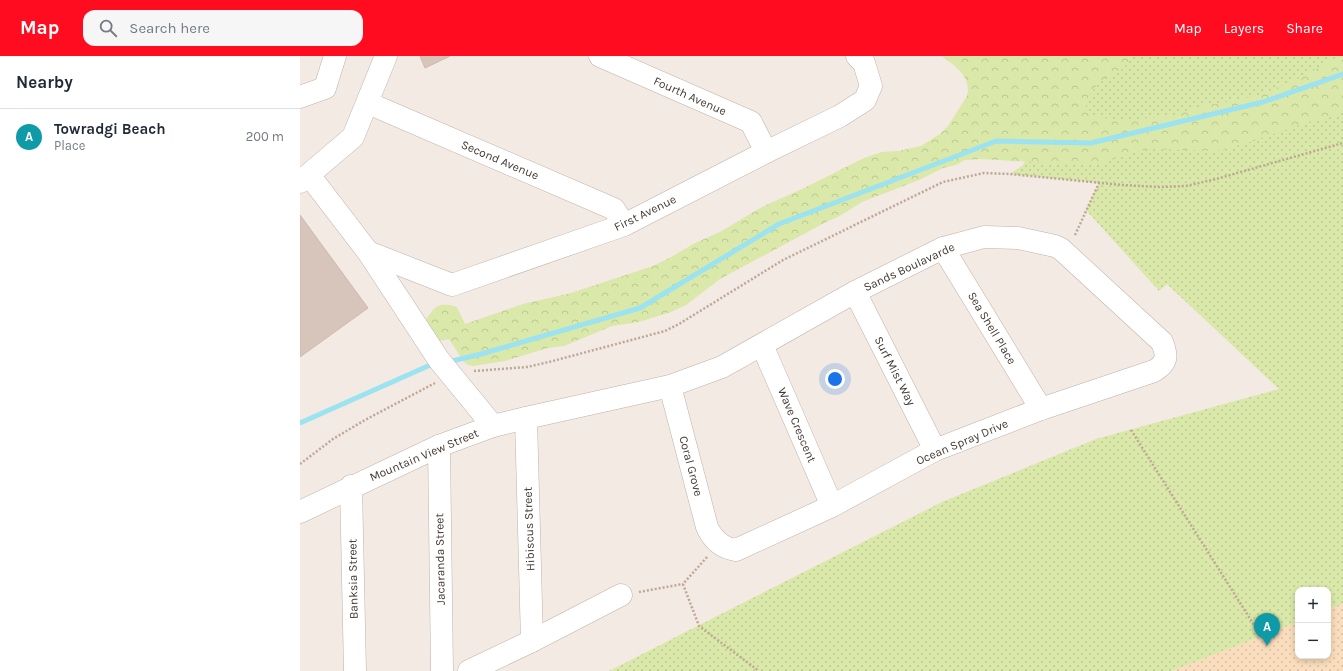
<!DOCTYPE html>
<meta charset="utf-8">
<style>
body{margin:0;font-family:Karla,sans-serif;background:#f6f6f7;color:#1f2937}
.controls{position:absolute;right:12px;bottom:12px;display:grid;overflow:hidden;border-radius:8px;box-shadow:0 2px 6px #0003}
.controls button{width:36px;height:36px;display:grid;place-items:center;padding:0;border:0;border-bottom:1px solid #e0e1e3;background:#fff;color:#1f2937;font:20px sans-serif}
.you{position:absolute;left:535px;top:323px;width:14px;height:14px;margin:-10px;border:3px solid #fff;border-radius:50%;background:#1a73e8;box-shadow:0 0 0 6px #1a73e833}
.badge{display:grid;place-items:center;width:26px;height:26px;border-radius:50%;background:#ff0c21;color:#fff;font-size:13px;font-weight:700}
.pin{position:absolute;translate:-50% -33px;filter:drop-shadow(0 1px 2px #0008)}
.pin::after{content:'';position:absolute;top:21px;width:14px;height:12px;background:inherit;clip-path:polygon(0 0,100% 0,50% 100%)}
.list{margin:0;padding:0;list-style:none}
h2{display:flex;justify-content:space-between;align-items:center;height:52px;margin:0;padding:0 16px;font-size:17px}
h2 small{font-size:13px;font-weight:400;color:#747a83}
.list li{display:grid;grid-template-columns:26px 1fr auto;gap:12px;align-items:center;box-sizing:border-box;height:56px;padding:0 16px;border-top:1px solid #e0e1e3}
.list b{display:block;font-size:15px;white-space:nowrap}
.list p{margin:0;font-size:13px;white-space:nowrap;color:#747a83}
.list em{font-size:13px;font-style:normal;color:#747a83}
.icon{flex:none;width:22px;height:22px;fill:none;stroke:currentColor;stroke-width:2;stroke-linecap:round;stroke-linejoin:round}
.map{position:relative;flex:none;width:1043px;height:615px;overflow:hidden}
header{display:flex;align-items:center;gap:24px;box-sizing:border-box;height:56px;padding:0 20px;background:#ff0c21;color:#fff}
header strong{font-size:19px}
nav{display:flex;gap:22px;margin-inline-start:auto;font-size:14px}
.search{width:280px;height:36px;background:#f6f6f7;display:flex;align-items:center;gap:10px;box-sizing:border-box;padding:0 14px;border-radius:12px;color:#747a83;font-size:15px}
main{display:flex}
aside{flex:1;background:#fff}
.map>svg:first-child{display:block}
.grass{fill:url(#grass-dots)}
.forest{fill:url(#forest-crowns)}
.sand{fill:url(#sand-dots)}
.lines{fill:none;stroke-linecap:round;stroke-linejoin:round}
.stream{stroke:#9ce3f1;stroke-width:5}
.building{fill:#d7c5bb;stroke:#ceb8ab}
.minor-casing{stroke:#c0b2a8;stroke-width:23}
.path{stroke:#bfa796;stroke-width:2.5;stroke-dasharray:2 2;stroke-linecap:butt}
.minor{stroke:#fff;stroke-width:22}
.labels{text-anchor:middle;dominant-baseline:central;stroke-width:3.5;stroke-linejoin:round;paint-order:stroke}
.street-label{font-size:12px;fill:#433933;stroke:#fff}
</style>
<header>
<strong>Map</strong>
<div class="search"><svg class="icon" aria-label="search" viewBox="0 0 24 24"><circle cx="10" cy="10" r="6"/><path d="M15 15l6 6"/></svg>Search here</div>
<nav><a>Map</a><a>Layers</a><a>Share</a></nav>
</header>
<main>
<aside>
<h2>Nearby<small></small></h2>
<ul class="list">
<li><span class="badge" style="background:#0f9aa8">A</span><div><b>Towradgi Beach</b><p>Place</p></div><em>200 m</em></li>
</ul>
</aside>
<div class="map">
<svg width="1043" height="615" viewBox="0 0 1043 615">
<defs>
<pattern id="grass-dots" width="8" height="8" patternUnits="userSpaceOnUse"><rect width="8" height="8" fill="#dae8a9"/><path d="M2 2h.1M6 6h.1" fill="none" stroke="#bcc892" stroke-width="1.8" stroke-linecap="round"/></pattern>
<pattern id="forest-crowns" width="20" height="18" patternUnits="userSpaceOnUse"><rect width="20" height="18" fill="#dae8a9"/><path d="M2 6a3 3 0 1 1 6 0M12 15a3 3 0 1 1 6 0" fill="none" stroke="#bcc892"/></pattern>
<pattern id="sand-dots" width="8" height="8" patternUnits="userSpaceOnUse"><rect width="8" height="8" fill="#f9ddbc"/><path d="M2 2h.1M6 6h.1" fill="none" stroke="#d7bea2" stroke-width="1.8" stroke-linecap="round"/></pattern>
</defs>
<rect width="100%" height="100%" fill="#f2eae3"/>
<!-- grass -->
<polygon class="grass" points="818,0 1043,0 1043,548 1028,554 1028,534 998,534 998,566 872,615 309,615 642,446 796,383 979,333 867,228 859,235 786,154 799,127 710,118 723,109 751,59"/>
<!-- forest -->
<path class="forest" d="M642,0h192l-11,13 -15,7 -12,10 -10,15v6l8,8 22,6 56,-5 34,-12h11l45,-10 42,-18 33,-19 6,-1v55l-17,8 -17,3 -65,22 -28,7 -68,-2 -11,2 -35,12 -11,1h-26l-84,-5 -16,1 -9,5 -13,3 -24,12 -57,22 -24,15 -10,4 -108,58 -34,26 -15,7 -32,10 -27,4 -48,20 -16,2 -43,13 -32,5 -5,-1 -4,-3 -15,-23 -9,2 -15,-20c10,-15 14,-20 32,-14l8,17 58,-20 48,-11 82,-27 20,-10 22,-13 25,-11 42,-25 40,-18 62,-31 18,-6 17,-1 22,-5 19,-12 8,-8 19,-30c5,-19 -12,-30 -25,-40z"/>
<!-- sand -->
<polygon class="sand" points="1043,548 1043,615 872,615 998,566 998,600 1028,600 1028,554"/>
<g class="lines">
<!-- stream -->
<g class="stream">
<polyline points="148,306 181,298 340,252 479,168 696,85 791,87 963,46 1043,18"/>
<polyline points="0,367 128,310 136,308"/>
</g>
</g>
<!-- building -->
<g class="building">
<polygon points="120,0 150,0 125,12"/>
<polygon points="0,159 68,252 0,301"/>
</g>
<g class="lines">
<defs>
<g id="minor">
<polyline points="300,0 451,66 466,96"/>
<polyline points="0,41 25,32 35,0"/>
<polyline points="68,47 314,153 324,169"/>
<polyline points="9,119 68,196 139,304 193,370"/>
<polyline points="0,126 53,81 86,0"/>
<polyline points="643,192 741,353"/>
<polyline points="68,196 152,229 324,169 466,96 540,60 565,44 571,30 564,7 557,0"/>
<polyline points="555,236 635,394"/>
<polyline points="462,289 532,450"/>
<polyline points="226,362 232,585"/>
<polyline points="139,390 142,615"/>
<polyline points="51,430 55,615"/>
<path d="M0,456l139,-66 54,-20 33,-8 144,-32 52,-19 133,-75 88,-44 41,-11 34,1 37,8 6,3 101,93c6,15 5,21 -8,29l-113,38 -106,41 -103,56 -96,44c-14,-2 -23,-10 -29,-23l-37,-141"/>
<polyline points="169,615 232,585 321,539"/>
</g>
</defs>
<!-- minor casing -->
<use href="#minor" class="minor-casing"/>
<!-- path -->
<g class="path">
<polyline points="775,179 799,127"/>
<polyline points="174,315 227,311 249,306 365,275 379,268 483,204 643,126 684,117 710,118 822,129 859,131 886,130 916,123 1043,87"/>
<polyline points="831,374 961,580"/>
<polyline points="0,408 33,383 65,364 135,327"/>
<polyline points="407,501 383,528 399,570 459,615"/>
<polyline points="339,536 383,528"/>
</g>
<!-- minor -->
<use href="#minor" class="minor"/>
</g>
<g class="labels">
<!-- street labels -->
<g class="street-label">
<text transform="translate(390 40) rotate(24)">Fourth Avenue</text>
<text transform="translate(200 104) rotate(23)">Second Avenue</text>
<text transform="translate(345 157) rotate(-26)">First Avenue</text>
<text transform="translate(609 211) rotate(-25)">Sands Boulavarde</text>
<text transform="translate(692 272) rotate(59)">Sea Shell Place</text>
<text transform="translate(595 315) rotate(63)">Surf Mist Way</text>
<text transform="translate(497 369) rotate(67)">Wave Crescent</text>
<text transform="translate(662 386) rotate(-23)">Ocean Spray Drive</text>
<text transform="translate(124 399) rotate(-23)">Mountain View Street</text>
<text transform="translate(391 410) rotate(75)">Coral Grove</text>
<text transform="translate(229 473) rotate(-92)">Hibiscus Street</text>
<text transform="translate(140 503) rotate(-91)">Jacaranda Street</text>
<text transform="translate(53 523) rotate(-91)">Banksia Street</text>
</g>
</g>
</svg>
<div class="controls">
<button>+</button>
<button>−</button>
</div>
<div class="you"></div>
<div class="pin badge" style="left:967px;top:590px;background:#0f9aa8">A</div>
</div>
</main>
